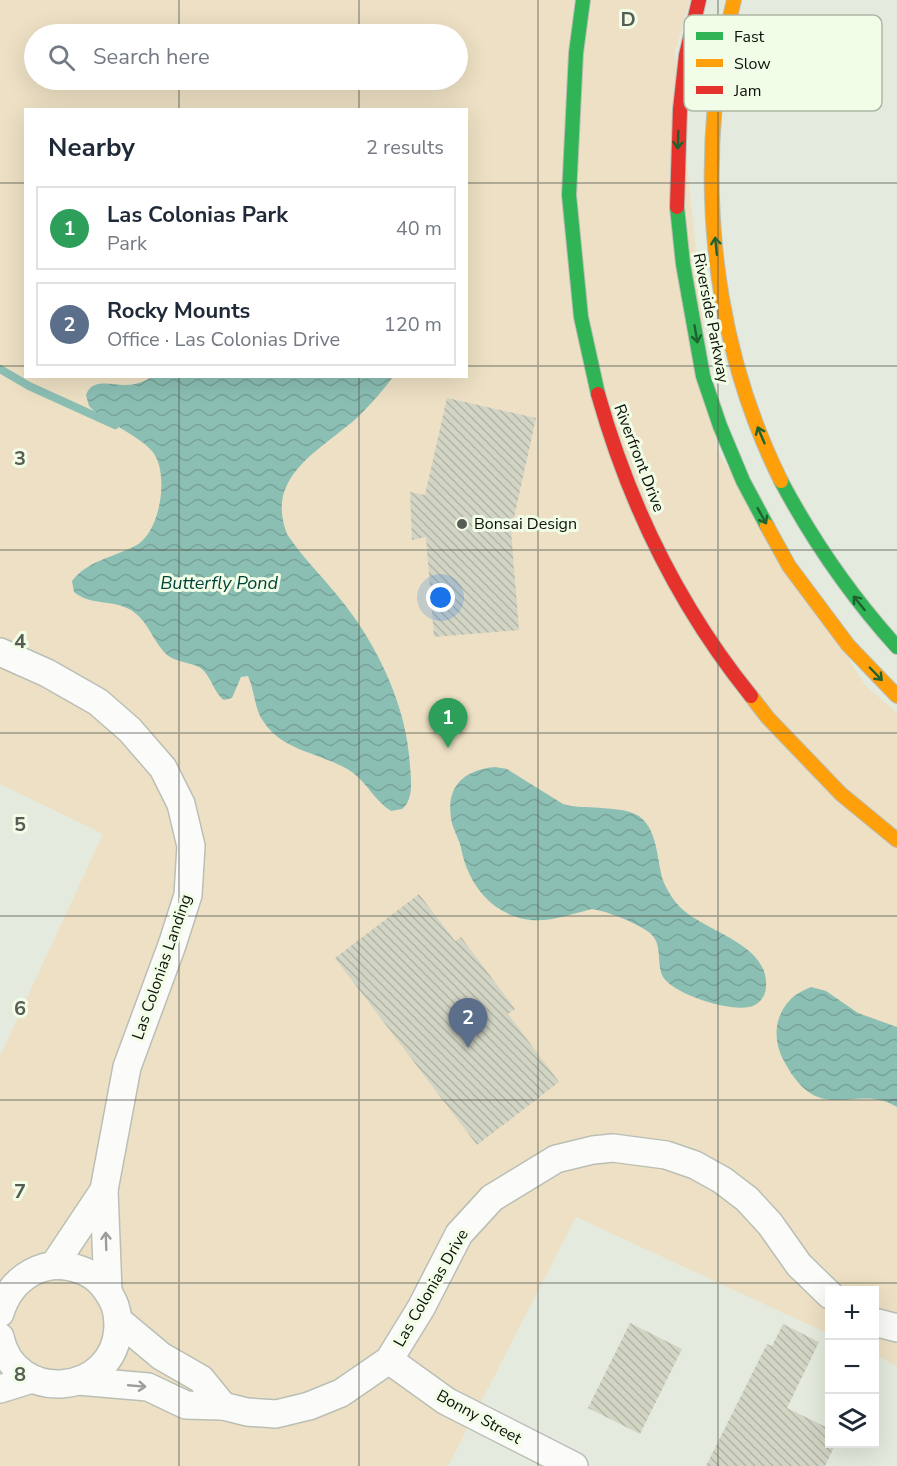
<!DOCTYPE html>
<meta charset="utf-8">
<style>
body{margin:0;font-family:"Nunito Sans",sans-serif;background:#f2f2f3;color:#1f2937}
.controls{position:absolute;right:18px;bottom:18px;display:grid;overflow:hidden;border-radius:0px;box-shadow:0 6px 24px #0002}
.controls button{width:54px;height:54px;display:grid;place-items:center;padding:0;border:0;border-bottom:2px solid #e0e1e3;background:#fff;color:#1f2937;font:30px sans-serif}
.you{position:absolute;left:441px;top:598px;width:21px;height:21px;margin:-15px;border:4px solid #fff;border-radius:50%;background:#1a73e8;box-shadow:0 0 0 9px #1a73e833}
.badge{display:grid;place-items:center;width:39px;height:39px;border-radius:50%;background:#d93025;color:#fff;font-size:20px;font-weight:700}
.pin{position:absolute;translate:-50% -50px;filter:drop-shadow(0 2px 3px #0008)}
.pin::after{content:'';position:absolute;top:32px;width:21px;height:18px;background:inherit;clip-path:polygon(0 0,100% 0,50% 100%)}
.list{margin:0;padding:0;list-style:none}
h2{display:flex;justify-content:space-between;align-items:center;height:78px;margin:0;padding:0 24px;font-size:26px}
h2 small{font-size:20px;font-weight:400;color:#747a83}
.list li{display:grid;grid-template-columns:39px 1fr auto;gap:18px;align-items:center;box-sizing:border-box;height:84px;margin:0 12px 12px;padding:0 12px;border:2px solid #e0e1e3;border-radius:0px}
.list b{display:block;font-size:22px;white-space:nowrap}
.list p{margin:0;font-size:20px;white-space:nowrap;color:#747a83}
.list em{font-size:20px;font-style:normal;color:#747a83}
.icon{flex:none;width:33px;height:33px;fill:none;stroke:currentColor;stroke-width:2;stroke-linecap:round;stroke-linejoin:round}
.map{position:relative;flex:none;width:897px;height:1466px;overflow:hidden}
.search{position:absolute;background:#fff;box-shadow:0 6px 24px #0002;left:24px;top:24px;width:444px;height:66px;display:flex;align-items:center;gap:15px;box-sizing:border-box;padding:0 21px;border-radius:33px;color:#747a83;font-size:22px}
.panel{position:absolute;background:#fff;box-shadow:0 6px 24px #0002;left:24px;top:108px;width:444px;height:270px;border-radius:0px}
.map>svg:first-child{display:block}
.park{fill:#ede0c4;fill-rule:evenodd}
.water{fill:url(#water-waves)}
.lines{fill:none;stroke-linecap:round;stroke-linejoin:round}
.stream{stroke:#8cbfb4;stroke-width:8}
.building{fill:url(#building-back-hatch)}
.street-casing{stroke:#babfb5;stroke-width:30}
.fast-casing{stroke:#babfb5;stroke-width:16}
.slow-casing{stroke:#babfb5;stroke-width:16}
.jam-casing{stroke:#babfb5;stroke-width:16}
.street{stroke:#fbfcfa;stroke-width:27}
.fast{stroke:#30b455;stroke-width:14}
.slow{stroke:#ff9f0a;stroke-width:14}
.jam{stroke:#e5322d;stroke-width:14}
.oneway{stroke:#1e622f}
.oneway2{stroke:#9c9e9a}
.grid{fill:none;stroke:#585d54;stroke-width:1.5;stroke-opacity:0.55}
.poi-dot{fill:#585d54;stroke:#f1fde6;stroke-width:2}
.labels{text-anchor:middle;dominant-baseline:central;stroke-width:6;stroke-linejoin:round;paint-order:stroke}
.street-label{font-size:16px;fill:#0d1109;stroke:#f1fde6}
.poi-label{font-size:16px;fill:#0d1109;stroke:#f1fde6;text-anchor:start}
.water-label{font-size:18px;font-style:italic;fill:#00433c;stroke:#f1fde6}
.key{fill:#f1fde6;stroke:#adb6a4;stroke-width:1.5}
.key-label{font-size:16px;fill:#0d1109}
.grid-label{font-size:20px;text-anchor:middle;font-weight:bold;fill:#585d54;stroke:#f1fde6;stroke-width:6;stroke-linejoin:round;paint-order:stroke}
</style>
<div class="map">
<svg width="897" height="1466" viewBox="0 0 897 1466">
<defs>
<pattern id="water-waves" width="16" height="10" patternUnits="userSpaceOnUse" patternTransform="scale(1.5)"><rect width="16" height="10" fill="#8cbfb4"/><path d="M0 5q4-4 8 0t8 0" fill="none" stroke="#78a399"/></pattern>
<pattern id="building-back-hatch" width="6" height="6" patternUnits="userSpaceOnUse" patternTransform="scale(1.5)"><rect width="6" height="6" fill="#d2d4c4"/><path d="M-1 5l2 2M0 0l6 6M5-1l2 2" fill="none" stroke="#b3b5a7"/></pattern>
</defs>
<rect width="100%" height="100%" fill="#e4ebde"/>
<!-- park -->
<path class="park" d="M0,0h690l-15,52 42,398 148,235 32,28v653l-22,-11 -1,-65h-44l-1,44 -253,-117 -128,249h-448v-410l103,-222 -103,-50zM34,34h424v46h-424zM26,110h440v266h-440z"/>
<!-- water -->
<g class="water">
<path d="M153,376l240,1c-10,13 -21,26 -33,38 -22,21 -60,42 -73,70 -8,15 -6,34 0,49 17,26 40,47 58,71 35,45 62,104 65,161 1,13 4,34 -8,43l-11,2c-16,-10 -24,-28 -39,-39 -32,-21 -72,-19 -92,-56 -6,-13 -6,-27 -12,-40l-7,1 -9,21 -8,2c-11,-8 -13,-26 -25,-33 -10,-5 -26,-5 -34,-14 -13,-14 -17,-32 -34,-43 -19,-11 -40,-4 -57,-18l-2,-11c15,-20 42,-24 63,-35 26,-13 35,-74 17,-95 -12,-14 -41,-27 -57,-39l-6,-6 -3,-11c6,-17 24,-10 39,-10 10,0 19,-3 28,-9z"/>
<path d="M495,767l12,2 56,35 8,2c16,2 50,1 64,8 24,11 21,48 29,69 4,8 9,17 15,23 23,25 90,37 87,80 0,8 -4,15 -11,19 -18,10 -81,-10 -92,-28 -7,-13 0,-32 -12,-43 -11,-10 -44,-23 -59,-25 -21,5 -46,15 -68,10 -28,-6 -48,-26 -58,-53 -3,-7 -4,-15 -6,-22 -3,-9 -8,-17 -9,-26 -5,-33 14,-48 44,-51z"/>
<path d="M811,987l15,4 32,22 39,14v80c-42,-26 -76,22 -112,-44 -8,-14 -11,-30 -6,-45 6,-16 16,-25 32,-31z"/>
</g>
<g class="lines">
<!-- stream -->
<polyline class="stream" points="0,369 29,386 115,425"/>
</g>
<!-- building -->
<g class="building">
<polygon points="447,398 536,418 511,531 519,630 434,637 426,537 412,540 410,492 425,495"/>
<polygon points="419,894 455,941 461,937 515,1009 508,1014 559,1082 477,1145 335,958"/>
<polygon points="630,1323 682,1349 640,1434 588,1408"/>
<polygon points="783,1324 819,1342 787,1408 830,1429 830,1443 836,1443 825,1466 706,1466 767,1344 772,1346"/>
</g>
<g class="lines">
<defs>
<g id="street">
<polyline points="0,652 47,673 98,702 130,730 163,768 181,804 191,846 188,895 172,945 127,1067 104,1190 108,1291"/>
<polyline points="54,1265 104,1190"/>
<path d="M0,1313c11,-36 45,-57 81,-43 15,5 25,17 32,31 4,8 5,18 5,26 -3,70 -104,78 -118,10"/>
<polyline points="118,1320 161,1356 201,1379 223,1406"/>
<polyline points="874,1322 897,1328"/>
<polyline points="389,1360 446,1401 574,1466"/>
<polyline points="78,1381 148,1387 186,1405 223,1406 247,1412 276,1414 309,1406 341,1393 389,1360 421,1308 459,1234 492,1198 556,1159 593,1150 613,1148 666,1155 695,1165 722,1180 747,1199 770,1224 799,1265 830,1295"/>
<polyline points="0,1389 32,1379"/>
</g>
<g id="fast">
<polyline points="583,0 576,53 569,195 581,317 598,394"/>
<polyline points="677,207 683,264 703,376 720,426 743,481 767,526"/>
<path d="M781,481c33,62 69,114 116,166"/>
</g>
<g id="slow">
<path d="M734,0c-8,34 -16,68 -19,103 -12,130 8,261 66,378"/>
<polyline points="767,526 789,566 848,645 897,696"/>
<polyline points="751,696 768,718 841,794 897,840"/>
</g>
<g id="jam">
<polyline points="677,207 680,109 686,55 699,0"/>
<path d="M598,394c31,110 82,214 153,302"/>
</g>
</defs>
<!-- street casing -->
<use href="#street" class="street-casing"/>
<!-- fast casing -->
<use href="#fast" class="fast-casing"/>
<!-- slow casing -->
<use href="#slow" class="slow-casing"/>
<!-- jam casing -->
<use href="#jam" class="jam-casing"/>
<!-- street -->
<use href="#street" class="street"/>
<!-- fast -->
<use href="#fast" class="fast"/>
<!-- slow -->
<use href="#slow" class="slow"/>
<!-- jam -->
<use href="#jam" class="jam"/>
</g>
<!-- one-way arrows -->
<defs><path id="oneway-shaft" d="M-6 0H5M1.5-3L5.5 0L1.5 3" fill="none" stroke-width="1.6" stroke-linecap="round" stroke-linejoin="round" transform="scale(1.5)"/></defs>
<g class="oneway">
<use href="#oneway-shaft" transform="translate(678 140) rotate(92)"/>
<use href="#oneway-shaft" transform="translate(716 246) rotate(-96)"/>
<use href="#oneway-shaft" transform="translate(696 334) rotate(80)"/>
<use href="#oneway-shaft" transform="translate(761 435) rotate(-113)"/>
<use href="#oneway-shaft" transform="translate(762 516) rotate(61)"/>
<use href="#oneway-shaft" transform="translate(859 603) rotate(-129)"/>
<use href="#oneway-shaft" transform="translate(876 674) rotate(46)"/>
</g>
<g class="oneway2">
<use href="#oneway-shaft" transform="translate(106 1241) rotate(-92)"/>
<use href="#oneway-shaft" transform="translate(137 1386) rotate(5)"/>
</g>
<!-- grid -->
<path class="grid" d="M179,0v34M359,0v34M538,0v1466M718,0v1466M179,80v30M359,80v30M0,183h26M466,183h431M0,366h26M466,366h431M179,376v1090M359,376v1090M0,550h897M0,733h897M0,916h897M0,1100h897M0,1283h897"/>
<!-- markers -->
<circle class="poi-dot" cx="462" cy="524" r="6"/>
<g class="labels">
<!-- street labels -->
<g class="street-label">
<text transform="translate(711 318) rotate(79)">Riverside Parkway</text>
<text transform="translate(639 458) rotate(69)">Riverfront Drive</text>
<text transform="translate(162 967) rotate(-71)">Las Colonias Landing</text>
<text transform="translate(431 1288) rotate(-60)">Las Colonias Drive</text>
<text transform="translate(479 1417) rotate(29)">Bonny Street</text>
</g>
<!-- poi labels -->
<g class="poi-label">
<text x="474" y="524">Bonsai Design</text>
</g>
<!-- water labels -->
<g class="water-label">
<text x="219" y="583">Butterfly Pond</text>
</g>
</g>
<!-- legend -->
<rect x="684" y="15" width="198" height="96" rx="9" class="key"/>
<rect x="696" y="32" width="27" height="8" fill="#30b455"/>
<rect x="696" y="59" width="27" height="8" fill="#ff9f0a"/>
<rect x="696" y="86" width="27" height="8" fill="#e5322d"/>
<g class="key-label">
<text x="734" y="42">Fast</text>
<text x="734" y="69">Slow</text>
<text x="734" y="96">Jam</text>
</g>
<g class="grid-label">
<text x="628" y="26">D</text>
<text x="20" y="465">3</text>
<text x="20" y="648">4</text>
<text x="20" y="831">5</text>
<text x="20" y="1015">6</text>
<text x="20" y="1198">7</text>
<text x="20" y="1381">8</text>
</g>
</svg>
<div class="controls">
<button>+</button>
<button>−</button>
<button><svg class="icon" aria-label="layers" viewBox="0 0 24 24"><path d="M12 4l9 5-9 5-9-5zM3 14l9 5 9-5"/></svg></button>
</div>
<div class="you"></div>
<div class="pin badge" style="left:448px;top:748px;background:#2e9e5b">1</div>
<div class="pin badge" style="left:468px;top:1048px;background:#5c6f8a">2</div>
<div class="search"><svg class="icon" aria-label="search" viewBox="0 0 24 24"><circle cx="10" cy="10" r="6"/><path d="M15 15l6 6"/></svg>Search here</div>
<section class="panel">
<h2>Nearby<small>2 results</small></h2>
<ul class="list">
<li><span class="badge" style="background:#2e9e5b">1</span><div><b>Las Colonias Park</b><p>Park</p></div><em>40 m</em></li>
<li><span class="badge" style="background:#5c6f8a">2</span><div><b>Rocky Mounts</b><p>Office · Las Colonias Drive</p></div><em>120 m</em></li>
</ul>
</section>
</div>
